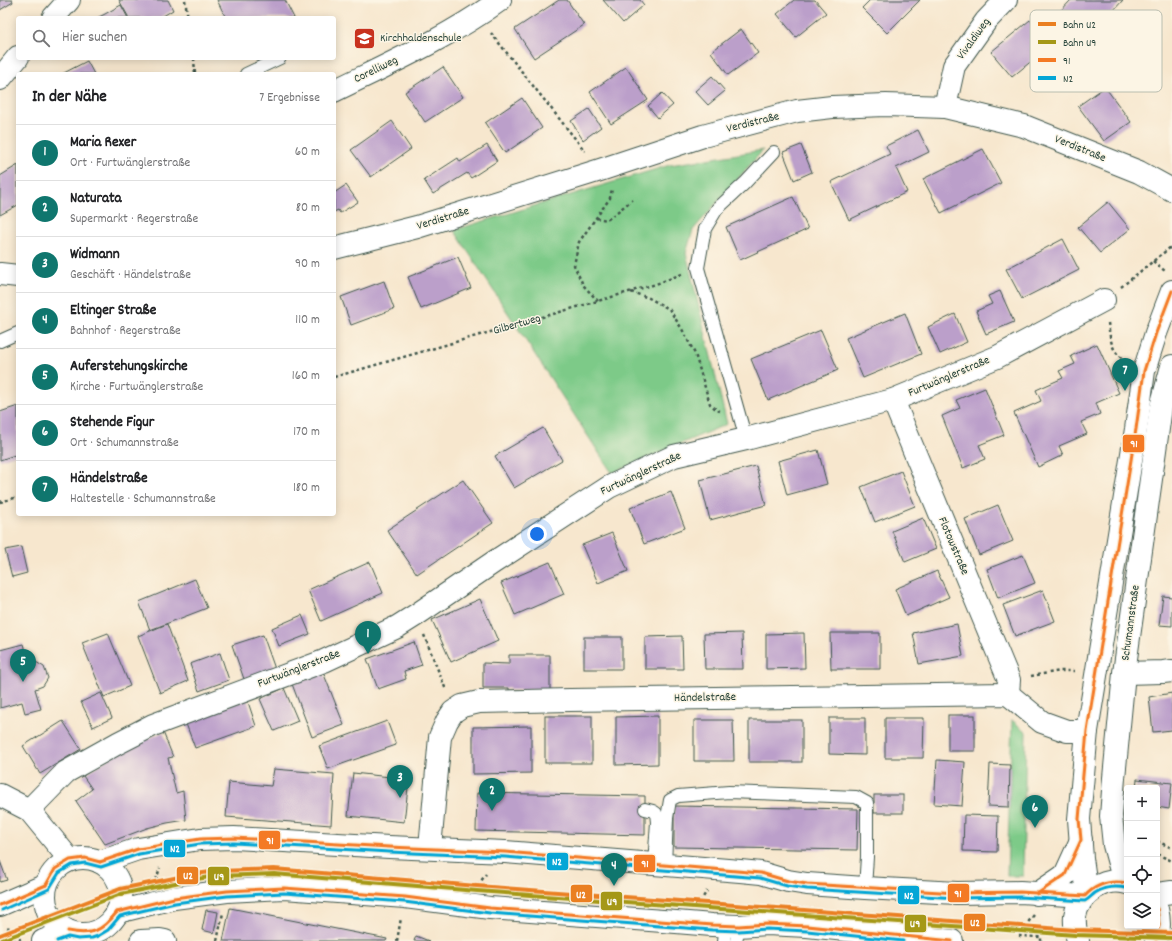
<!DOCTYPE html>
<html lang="de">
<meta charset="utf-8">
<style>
body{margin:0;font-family:Dekko,sans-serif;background:#f6f6f6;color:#202124}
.controls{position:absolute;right:12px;bottom:12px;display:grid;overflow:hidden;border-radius:4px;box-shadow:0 2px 10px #0003}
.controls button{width:36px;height:36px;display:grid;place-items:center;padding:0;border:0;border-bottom:1px solid #e0e0e0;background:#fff;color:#202124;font:20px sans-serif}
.you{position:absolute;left:537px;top:534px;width:14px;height:14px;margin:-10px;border:3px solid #fff;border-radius:50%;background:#1a73e8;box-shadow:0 0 0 6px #1a73e833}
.badge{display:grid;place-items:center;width:26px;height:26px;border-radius:50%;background:#0f766e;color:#fff;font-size:13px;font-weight:700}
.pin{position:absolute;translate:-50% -33px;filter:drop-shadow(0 1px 2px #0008)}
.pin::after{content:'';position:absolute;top:21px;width:14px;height:12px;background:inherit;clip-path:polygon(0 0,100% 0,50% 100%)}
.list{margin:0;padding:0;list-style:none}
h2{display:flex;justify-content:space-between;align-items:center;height:52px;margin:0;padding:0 16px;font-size:17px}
h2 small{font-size:13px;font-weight:400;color:#757577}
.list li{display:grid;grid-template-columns:26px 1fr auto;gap:12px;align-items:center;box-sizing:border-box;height:56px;padding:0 16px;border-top:1px solid #e0e0e0}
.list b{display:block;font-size:15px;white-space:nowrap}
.list p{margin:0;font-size:13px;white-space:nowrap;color:#757577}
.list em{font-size:13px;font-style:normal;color:#757577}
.icon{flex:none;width:22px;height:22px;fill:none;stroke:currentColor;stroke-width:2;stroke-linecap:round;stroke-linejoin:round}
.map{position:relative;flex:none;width:1172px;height:941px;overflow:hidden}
.search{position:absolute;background:#fff;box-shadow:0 2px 10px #0003;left:16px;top:16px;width:320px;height:44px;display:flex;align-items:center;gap:10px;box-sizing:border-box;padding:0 14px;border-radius:4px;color:#757577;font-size:15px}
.panel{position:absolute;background:#fff;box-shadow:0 2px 10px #0003;left:16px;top:72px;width:320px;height:444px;border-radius:4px}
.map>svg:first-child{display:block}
.green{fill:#7dca88;stroke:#4e845e}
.building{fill:#bb9fca}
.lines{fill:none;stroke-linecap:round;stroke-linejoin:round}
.lane-casing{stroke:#3f564b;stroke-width:14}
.street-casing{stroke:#3f564b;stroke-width:24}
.secondary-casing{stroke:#3f564b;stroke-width:24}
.path{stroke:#3f564b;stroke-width:2.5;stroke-dasharray:3 3;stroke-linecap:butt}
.lane{stroke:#fff;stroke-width:12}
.street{stroke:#fff;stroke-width:22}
.secondary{stroke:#fff;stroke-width:22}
.bus-1-casing{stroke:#fcf5e5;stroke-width:6}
.bus-2-casing{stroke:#fcf5e5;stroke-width:6}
.bus-1{stroke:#f47a25;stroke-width:3}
.bus-2{stroke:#05a6d6;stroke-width:3}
.rail-1-casing{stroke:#fcf5e5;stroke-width:7}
.rail-2-casing{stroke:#fcf5e5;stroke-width:7}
.rail-1{stroke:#ea7f21;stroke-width:4}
.rail-2{stroke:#a59817;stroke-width:4}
.labels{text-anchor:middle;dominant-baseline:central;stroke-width:3;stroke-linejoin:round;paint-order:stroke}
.poi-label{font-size:12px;fill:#1f3d34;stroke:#fcf5e5;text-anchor:start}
.street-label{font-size:12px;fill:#1f3d34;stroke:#fcf5e5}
.key{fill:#fcf5e5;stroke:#babeb0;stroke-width:1}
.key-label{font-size:11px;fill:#1f3d34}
.line-badge{stroke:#fcf5e5;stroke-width:1.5}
.badge-label{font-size:11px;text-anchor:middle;font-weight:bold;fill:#fff}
</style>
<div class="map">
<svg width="1172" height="941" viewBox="0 0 1172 941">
<rect width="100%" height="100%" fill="#fcf5e5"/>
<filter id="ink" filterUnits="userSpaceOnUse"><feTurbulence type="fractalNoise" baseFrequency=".025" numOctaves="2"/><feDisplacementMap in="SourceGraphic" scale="8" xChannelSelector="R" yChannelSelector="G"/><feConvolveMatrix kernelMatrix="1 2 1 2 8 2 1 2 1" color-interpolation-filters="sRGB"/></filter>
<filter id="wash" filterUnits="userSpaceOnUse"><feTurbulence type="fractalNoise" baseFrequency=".012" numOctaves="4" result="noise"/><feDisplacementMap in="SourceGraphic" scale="16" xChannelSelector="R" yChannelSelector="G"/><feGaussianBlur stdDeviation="0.9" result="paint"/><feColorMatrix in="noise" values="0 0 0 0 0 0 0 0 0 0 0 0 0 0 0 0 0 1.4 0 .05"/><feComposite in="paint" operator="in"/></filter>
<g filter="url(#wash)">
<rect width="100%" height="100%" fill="#f7e7ce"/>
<!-- green -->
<g class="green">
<polygon points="763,150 693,230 686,253 727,424 612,473 454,230 670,165"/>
<polygon points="1012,720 1026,732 1023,876 1007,876"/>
</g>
<g id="blocks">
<!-- building -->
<g class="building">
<polygon points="0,0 12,0 13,2 0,10"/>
<polygon points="119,0 168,0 173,10 160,18 129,18"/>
<polygon points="217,0 285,0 294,18 226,18"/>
<polygon points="559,0 567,0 584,25 534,58 515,29"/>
<polygon points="603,0 640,0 644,5 623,23"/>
<polygon points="794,0 815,0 826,13 796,37 777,14"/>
<polygon points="870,0 920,0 887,33 862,8"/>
<polygon points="1071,0 1123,0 1083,44 1054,18"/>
<polygon points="121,5 128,18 97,18 105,14"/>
<polygon points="1030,20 1051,45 1012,77 991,52"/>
<polygon points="741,29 758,53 728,75 711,52"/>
<polygon points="87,61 94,74 62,74"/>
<polygon points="443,67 463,97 425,122 405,92"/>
<polygon points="626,67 648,100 611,124 590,92"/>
<polygon points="712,76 725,91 708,105 695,91"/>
<polygon points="1105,87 1131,122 1104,141 1078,106"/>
<polygon points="662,93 673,105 658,118 648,106"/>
<polygon points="522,98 542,128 505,153 485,123"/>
<polygon points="589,109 601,127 583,140 571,121"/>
<polygon points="392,121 411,149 371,177 351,150"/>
<polygon points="918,130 929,152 896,168 907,192 849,220 831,182 890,154 886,146"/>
<polygon points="487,145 497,161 471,178 467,173 433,194 424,180 458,158 460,162"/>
<polygon points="801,145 812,172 794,180 783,152"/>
<polygon points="983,149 1001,183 941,213 923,179"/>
<polygon points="18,165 18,205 0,215 0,176"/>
<polygon points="346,185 358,202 340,213 338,210 334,212 334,193"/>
<polygon points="793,197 808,229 740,260 726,227"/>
<polygon points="1108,202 1130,229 1100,253 1078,227"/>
<polygon points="1063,239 1079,270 1022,299 1006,269"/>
<polygon points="458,257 471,288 421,309 408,277"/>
<polygon points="384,281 394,309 351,325 341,297"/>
<polygon points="1000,291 1014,322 986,334 976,311 992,304 988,296"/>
<polygon points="905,313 921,354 863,378 846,338"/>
<polygon points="955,314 967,342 940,354 928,327"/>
<polygon points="821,330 838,370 768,400 751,359"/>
<polygon points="1097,344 1119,393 1096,403 1100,414 1081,422 1087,434 1059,446 1063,455 1038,467 1014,413 1041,401 1036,390 1063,378 1059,371 1075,364 1071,356"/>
<polygon points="985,388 1004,435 979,445 985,459 963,468 942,416 960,408 956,400"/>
<polygon points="18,406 18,454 0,460 0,412"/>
<polygon points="543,428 562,460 514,488 495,456"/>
<polygon points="818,450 827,484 787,495 778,461"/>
<polygon points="756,466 766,505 710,520 700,480"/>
<polygon points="901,471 915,506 875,522 861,487"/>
<polygon points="463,480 493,523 417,574 387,530"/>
<polygon points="671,492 685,528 644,544 630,508"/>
<polygon points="998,505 1013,541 979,555 965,519"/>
<polygon points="923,518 936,549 905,562 892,531"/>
<polygon points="612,533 628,571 598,583 582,545"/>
<polygon points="21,547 27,573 12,577 5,550"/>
<polygon points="1023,555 1035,583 998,598 987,569"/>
<polygon points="370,562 383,593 321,621 308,590"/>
<polygon points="550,562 564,594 515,615 501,583"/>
<polygon points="937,571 949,597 906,616 895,589"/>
<polygon points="195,579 207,608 150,630 139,602"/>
<polygon points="1043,590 1055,621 1015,636 1003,605"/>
<polygon points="1163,596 1172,597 1172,626 1159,625"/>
<polygon points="480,599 498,641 451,662 432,620"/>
<polygon points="302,615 310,634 279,646 272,628"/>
<polygon points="167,624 188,681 160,693 138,636"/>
<polygon points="957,624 963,656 919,664 913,633"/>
<polygon points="108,633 130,686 104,697 82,643"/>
<polygon points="742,633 743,669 705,669 704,634"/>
<polygon points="804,633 805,668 766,669 766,634"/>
<polygon points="830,633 880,633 880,669 831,669"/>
<polygon points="263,635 275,669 244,679 232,645"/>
<polygon points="682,636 683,669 645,669 645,637"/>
<rect x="584" y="637" width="38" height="32"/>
<polygon points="414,642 422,665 404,671 406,679 378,689 367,659"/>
<polygon points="23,644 29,664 36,662 44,667 48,678 43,686 35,689 41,709 25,713 22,702 0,708 0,650"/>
<polygon points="220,653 229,680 199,691 190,664"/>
<polygon points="509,655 550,655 550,690 509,690 509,688 483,688 483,663 509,664"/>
<polygon points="323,672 344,725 312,737 292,684"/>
<polygon points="284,688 298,721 274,731 260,699"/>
<polygon points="101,693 112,718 93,727 81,702"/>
<polygon points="1172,693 1172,730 1153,732 1149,697"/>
<polygon points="247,699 256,726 195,748 185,721"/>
<rect x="948" y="715" width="27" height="36"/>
<rect x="545" y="716" width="47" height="47"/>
<polygon points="658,716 658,764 616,765 616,717"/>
<polygon points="829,718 865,718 865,755 829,754"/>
<polygon points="885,718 924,718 923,758 885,758"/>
<polygon points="694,720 733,720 734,761 694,761"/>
<rect x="749" y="720" width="53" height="42"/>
<polygon points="63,721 81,749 40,774 23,746"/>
<polygon points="387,721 396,745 328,769 319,746"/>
<polygon points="531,726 531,773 473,774 473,727"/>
<polygon points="163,732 173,757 168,758 176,793 183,791 186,820 167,823 147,828 105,844 76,801 92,789 83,776 115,754"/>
<polygon points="937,760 965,762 962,806 934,804"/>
<polygon points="990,764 1010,765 1009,807 988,806"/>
<polygon points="274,769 334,774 331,825 226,817 229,782 271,786"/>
<polygon points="353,773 409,779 404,822 348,816"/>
<polygon points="1137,779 1172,783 1169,809 1157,807 1157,788 1136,788"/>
<polygon points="477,793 645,796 645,835 476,831"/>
<rect x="874" y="795" width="29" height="18"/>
<polygon points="674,806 858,809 857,850 674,847"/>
<polygon points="964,815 998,816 997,852 963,851"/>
<polygon points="0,861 7,880 0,882"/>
<polygon points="589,900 625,902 624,911 588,908"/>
<polygon points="230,908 387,939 386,941 223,941"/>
<polygon points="206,910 218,912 214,933 202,930"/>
<polygon points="416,936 429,941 414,941"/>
</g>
</g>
</g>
<g filter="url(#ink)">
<use href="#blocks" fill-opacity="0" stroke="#3f564b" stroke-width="1"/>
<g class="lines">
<defs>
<g id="lane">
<polyline points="246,74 280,58"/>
<polyline points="0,341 18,333"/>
<polyline points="746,439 698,268 705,229 717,209 745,183 774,152"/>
<polyline points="645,809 653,811 656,813 657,822 654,864"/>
<polyline points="665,865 667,818 670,800 678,796 729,792 856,797 867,803 867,857 865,888"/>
<polyline points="724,941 726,925"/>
<polyline points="736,941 739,926"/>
</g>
<g id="street">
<polyline points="53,18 69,0"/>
<polyline points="0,79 18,57"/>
<path d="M334,91c57,-28 115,-54 166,-91"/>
<polyline points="945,107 954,66 986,21 1006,0"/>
<polyline points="334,248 417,227 597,171 703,136 797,111 832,107 886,105 945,107 1024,126 1139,172 1172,190"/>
<polyline points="0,274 18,276"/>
<polyline points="893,400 1009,680 1008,694"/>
<polyline points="1124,673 1163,672 1172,671"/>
<polyline points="0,795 29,810 70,860"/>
<polyline points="29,810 66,772 118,743 153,725 324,661 397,627 416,615 494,562 609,487 674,456 746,439 893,400 997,357 1104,300"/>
<polyline points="430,848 440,737 447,721 453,712 462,706 479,702 570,700 1008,694 1042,722 1067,731 1087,731"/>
<circle cx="83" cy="896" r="38"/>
<polyline points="100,862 138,849 200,839 234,838 389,847 505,852 654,864 740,871 761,873 788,881 807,884 865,888 957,893 1020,892 1085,896"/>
<polyline points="1037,894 1065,875 1081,840"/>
<polyline points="0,905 46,885"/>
<polyline points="117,912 174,898 227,891 284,888 405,897 490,908 676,922 712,925 739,926 767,924 807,926 952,941"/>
<polyline points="43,941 68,931"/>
<polyline points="141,941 160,940 165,941"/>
</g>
<g id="secondary">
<polyline points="1124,882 1114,845 1111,816 1114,778 1124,673 1161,407 1172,366"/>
<polyline points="1087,894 1082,858 1079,819 1087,731 1136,429 1144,371 1156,333 1172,291"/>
<polyline points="1157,894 1172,892"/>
<path d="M1078,941c-2,-8 -4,-16 -3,-25 4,-22 29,-40 52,-33"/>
<path d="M1156,941c4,-11 4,-20 1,-32"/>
</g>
</defs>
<!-- lane casing -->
<use href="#lane" class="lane-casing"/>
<!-- street casing -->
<use href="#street" class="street-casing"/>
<!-- secondary casing -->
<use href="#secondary" class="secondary-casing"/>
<!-- path -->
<g class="path">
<polyline points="185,0 188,18"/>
<polyline points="491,33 585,151"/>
<polyline points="194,58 195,74"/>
<polyline points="596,218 607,220 632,200"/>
<polyline points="1153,261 1165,271"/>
<polyline points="1121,287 1172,246"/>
<polyline points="631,292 649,298 669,309 682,329 695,354 710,404 717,410 720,411"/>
<polyline points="598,301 583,285 574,265 579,242 610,198 612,189"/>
<path d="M1108,323c2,14 3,30 17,37"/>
<polyline points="334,377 598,301 656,284 682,274"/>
<polyline points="0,502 18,497"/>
<polyline points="424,635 446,690"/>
<polyline points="1031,676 1060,671 1075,671"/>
<polyline points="1157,841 1172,848"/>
<polyline points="1157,854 1172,861"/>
<polyline points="156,880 160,868"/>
<polyline points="478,885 486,874"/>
<polyline points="700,902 707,891"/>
<polyline points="1034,915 1025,926 1020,936 1041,937 1041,941"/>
<polyline points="5,941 9,925"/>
<polyline points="13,941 21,939"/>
<polyline points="217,941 223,913"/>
<polyline points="397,941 401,918"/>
</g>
<!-- lane -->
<use href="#lane" class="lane"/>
<!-- street -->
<use href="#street" class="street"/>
<!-- secondary -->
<use href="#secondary" class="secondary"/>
<defs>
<g id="bus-1">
<path d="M100,862l38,-13 62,-10 34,-1 155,9 116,5 256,21 27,8 19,3 150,9 63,-1 65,4c11,-12 26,-16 42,-13"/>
<polyline points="46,885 55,869 70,860 85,858 100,862"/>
<polyline points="1037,894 1065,875 1081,840 1079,819 1087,731 1136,429 1144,371 1156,333 1172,291"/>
<polyline points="0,905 46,885"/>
<polyline points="117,912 174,898 227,891 284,888 405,897 490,908 712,925 739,926 767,924 807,926 952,941"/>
<path d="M68,931c24,5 34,0 49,-19"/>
<polyline points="1156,941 1159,925 1157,909"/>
</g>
<g id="bus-2">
<path d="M2,910l47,-21 10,-16 13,-8 13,-2 16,4 38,-13 61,-10 34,-1 155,9 116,5 255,21 27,8 20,3 150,9 63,-1 65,4c4,-2 6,-5 10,-8 9,-6 20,-7 31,-5"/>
<polyline points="57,941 68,937 78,939 92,938 98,936 108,930 120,916 175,903 227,896 284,893 404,902 490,913 712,930 739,931 767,929 807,931 903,941"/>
</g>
</defs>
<!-- bus-1 casing -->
<use href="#bus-1" class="bus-1-casing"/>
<!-- bus-2 casing -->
<use href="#bus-2" class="bus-2-casing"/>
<!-- bus-1 -->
<use href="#bus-1" class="bus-1"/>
<!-- bus-2 -->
<use href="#bus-2" class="bus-2"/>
<defs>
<polyline id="rail-1" points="0,935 120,889 189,875 217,871 274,869 477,886 1075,930 1172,933"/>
<polyline id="rail-2" points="2,940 121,894 190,880 217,876 274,874 477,891 1075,935 1172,938"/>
</defs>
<!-- rail-1 casing -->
<use href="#rail-1" class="rail-1-casing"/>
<!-- rail-2 casing -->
<use href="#rail-2" class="rail-2-casing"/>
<!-- rail-1 -->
<use href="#rail-1" class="rail-1"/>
<!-- rail-2 -->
<use href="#rail-2" class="rail-2"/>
</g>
</g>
<!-- icons -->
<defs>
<symbol id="school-square" viewBox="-11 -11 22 22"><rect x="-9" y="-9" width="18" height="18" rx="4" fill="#c8321e" stroke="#fcf5e5"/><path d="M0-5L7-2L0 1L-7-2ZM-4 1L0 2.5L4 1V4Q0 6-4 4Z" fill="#fff"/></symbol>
</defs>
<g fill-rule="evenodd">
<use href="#school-square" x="352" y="26" width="25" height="25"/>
</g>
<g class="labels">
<!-- poi labels -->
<g class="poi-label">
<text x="380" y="38">Kirchhaldenschule</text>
</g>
<!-- street labels -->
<g class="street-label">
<text transform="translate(974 39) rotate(-54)">Vivaldiweg</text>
<text transform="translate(376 70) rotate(-26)">Corelliweg</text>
<text transform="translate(753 123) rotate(-14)">Verdistraße</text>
<text transform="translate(1080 149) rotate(22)">Verdistraße</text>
<text transform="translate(443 219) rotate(-17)">Verdistraße</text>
<text transform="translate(517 325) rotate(-16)">Gilbertweg</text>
<text transform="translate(949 377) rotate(-23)">Furtwänglerstraße</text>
<text transform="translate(641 474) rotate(-25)">Furtwänglerstraße</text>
<text transform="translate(953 546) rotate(67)">Flotowstraße</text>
<text transform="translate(1131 623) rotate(-82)">Schumannstraße</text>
<text transform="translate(299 669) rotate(-21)">Furtwänglerstraße</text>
<text transform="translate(705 698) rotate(-1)">Händelstraße</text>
</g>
</g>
<!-- legend -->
<rect x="1030" y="10" width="132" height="82" rx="6" class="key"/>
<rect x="1038" y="22" width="18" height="4" fill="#ea7f21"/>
<rect x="1038" y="40" width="18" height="4" fill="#a59817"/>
<rect x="1038" y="58" width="18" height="4" fill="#f47a25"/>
<rect x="1038" y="76" width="18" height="4" fill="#05a6d6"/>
<g class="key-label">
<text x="1063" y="28">Bahn U2</text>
<text x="1063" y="46">Bahn U9</text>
<text x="1063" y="64">91</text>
<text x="1063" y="82">N2</text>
</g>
<g class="line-badge">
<rect x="1122" y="434" width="23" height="19" rx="4" fill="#f47a25"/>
<rect x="258" y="830" width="23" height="20" rx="4" fill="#f47a25"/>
<rect x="163" y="839" width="23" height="19" rx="4" fill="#05a6d6"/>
<rect x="546" y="852" width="23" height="19" rx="4" fill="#05a6d6"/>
<rect x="633" y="854" width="23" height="19" rx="4" fill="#f47a25"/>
<rect x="176" y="866" width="23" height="19" rx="4" fill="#ea7f21"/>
<rect x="207" y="866" width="23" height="20" rx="4" fill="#a59817"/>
<rect x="947" y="883" width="23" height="20" rx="4" fill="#f47a25"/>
<rect x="570" y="884" width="23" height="19" rx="4" fill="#ea7f21"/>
<rect x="897" y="885" width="23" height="20" rx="4" fill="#05a6d6"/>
<rect x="600" y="891" width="23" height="20" rx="4" fill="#a59817"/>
<rect x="963" y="913" width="23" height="19" rx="4" fill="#ea7f21"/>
<rect x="904" y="914" width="23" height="19" rx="4" fill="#a59817"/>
</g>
<g class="badge-label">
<text x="1134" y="447">91</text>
<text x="270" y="844">91</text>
<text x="175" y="852">N2</text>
<text x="557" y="865">N2</text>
<text x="645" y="867">91</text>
<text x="188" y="879">U2</text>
<text x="219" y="880">U9</text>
<text x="958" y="897">91</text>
<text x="581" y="898">U2</text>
<text x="909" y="899">N2</text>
<text x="612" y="905">U9</text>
<text x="975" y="926">U2</text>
<text x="915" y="927">U9</text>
</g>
</svg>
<div class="controls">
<button>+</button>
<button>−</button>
<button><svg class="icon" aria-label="locate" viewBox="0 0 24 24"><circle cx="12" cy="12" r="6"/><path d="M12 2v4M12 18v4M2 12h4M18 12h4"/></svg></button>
<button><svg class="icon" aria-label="layers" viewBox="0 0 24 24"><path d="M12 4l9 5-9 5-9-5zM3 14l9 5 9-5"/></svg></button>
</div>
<div class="you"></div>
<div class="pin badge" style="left:368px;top:654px">1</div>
<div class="pin badge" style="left:492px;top:811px">2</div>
<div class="pin badge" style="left:400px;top:798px">3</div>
<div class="pin badge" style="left:614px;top:886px">4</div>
<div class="pin badge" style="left:23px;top:682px">5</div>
<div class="pin badge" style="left:1035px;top:828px">6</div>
<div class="pin badge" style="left:1125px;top:391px">7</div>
<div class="search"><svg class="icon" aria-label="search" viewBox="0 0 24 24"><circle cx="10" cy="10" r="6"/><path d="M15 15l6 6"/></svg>Hier suchen</div>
<section class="panel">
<h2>In der Nähe<small>7 Ergebnisse</small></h2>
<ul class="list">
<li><span class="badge">1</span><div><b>Maria Rexer</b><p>Ort · Furtwänglerstraße</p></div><em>60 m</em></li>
<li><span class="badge">2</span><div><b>Naturata</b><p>Supermarkt · Regerstraße</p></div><em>80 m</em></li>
<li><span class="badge">3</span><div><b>Widmann</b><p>Geschäft · Händelstraße</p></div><em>90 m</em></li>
<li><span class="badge">4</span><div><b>Eltinger Straße</b><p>Bahnhof · Regerstraße</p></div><em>110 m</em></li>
<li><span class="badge">5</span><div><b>Auferstehungskirche</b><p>Kirche · Furtwänglerstraße</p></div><em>160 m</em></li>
<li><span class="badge">6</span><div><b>Stehende Figur</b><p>Ort · Schumannstraße</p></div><em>170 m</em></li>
<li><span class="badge">7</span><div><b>Händelstraße</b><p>Haltestelle · Schumannstraße</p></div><em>180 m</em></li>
</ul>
</section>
</div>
